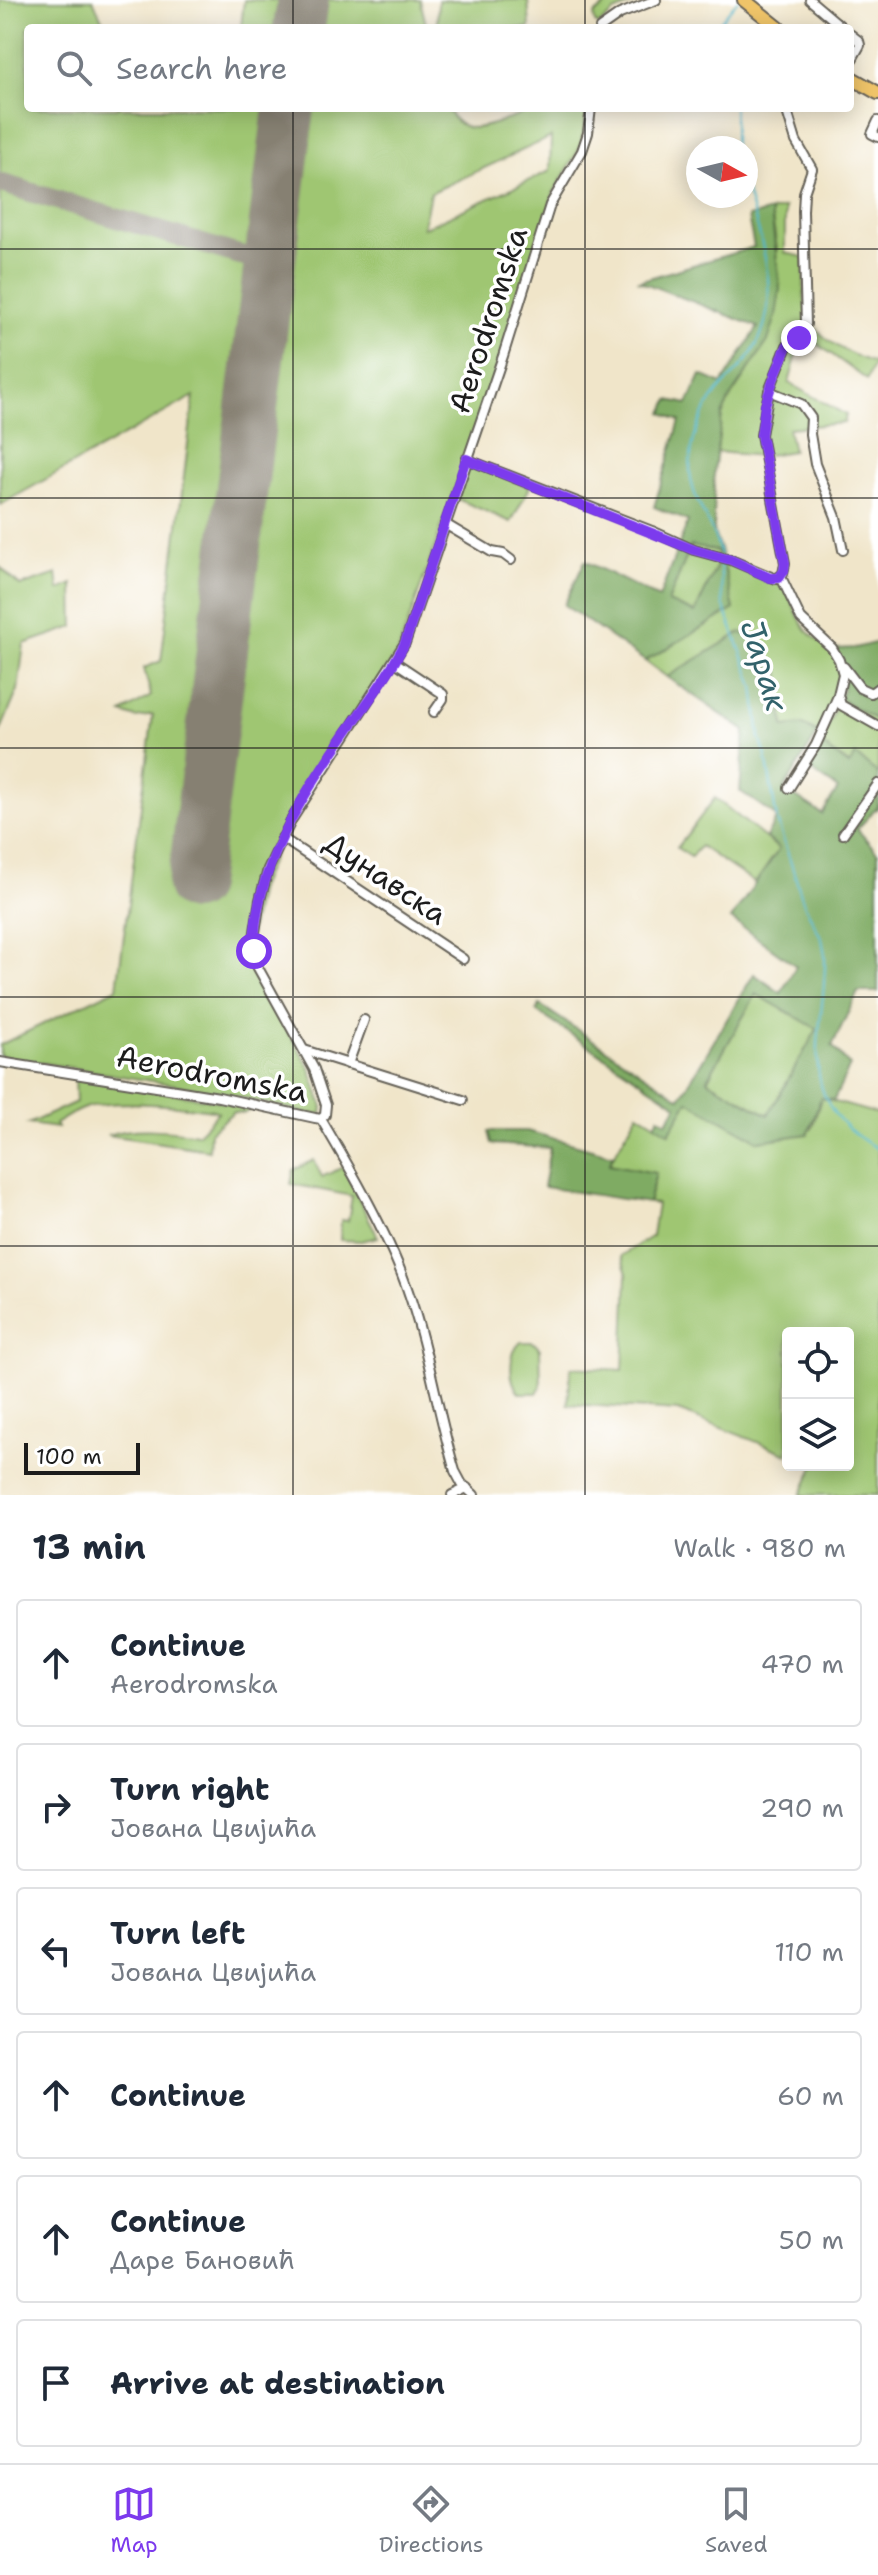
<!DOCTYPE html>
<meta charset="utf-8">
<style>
body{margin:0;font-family:"Shantell Sans",sans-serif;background:#f6f6f7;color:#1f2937}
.controls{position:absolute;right:24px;bottom:24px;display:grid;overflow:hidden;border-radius:8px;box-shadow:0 4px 20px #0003}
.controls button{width:72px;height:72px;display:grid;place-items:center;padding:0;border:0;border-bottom:2px solid #e0e1e3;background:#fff;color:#1f2937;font:40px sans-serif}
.compass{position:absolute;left:686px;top:136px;width:72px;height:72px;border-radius:50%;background:#fff;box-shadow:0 4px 20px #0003;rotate:98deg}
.scale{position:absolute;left:24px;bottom:20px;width:116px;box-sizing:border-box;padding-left:8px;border:4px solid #1c1c1c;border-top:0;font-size:22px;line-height:28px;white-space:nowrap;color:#1c1c1c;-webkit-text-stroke:6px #fff;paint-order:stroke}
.stop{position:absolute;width:24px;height:24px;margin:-18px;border:6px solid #7c3aed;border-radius:50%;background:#fff}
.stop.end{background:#7c3aed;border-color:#fff;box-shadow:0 2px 8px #0008}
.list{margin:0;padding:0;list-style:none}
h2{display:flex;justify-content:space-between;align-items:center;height:104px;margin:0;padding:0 32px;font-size:34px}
h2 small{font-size:26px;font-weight:400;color:#747a83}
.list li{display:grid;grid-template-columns:52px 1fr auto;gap:24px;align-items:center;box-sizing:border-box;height:128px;margin:0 16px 16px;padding:0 16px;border:2px solid #e0e1e3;border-radius:8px}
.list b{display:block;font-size:30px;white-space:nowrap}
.list p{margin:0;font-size:26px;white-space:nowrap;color:#747a83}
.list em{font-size:26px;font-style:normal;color:#747a83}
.icon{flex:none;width:44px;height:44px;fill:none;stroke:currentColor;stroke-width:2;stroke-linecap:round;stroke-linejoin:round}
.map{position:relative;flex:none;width:878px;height:1495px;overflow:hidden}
.search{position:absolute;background:#fff;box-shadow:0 4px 20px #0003;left:24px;right:24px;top:24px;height:88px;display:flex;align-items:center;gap:20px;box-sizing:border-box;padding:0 28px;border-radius:8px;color:#747a83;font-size:30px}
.sheet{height:968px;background:#fff}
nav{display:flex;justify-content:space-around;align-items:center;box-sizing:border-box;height:112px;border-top:2px solid #e0e1e3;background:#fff;font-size:22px;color:#747a83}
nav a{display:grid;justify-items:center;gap:4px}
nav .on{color:#7c3aed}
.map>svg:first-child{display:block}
.green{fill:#9fc672;stroke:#5e7147;stroke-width:2;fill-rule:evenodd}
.forest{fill:#7fab64;stroke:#4e6440;stroke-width:2;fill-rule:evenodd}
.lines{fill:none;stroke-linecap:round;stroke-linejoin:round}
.stream{stroke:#4eb7cc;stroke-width:2}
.taxiway{stroke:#868072;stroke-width:20}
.runway{stroke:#868072;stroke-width:52}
.minor-casing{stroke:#666259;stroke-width:12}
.primary-casing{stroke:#666259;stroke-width:16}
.minor{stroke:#fff;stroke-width:8}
.primary{stroke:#efc469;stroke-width:12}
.route{stroke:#7c3aed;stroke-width:10}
.grid{fill:none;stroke:#1c1c1c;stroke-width:2;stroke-opacity:0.55}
.labels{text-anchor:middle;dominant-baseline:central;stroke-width:7;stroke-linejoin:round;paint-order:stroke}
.street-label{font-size:30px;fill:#1c1c1c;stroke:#fff}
.water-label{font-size:32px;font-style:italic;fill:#32626b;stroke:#fff}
</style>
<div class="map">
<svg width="878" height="1495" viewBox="0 0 878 1495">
<rect width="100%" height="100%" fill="#fff"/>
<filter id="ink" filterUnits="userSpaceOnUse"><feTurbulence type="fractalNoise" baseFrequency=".0125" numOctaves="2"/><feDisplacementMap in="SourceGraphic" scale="16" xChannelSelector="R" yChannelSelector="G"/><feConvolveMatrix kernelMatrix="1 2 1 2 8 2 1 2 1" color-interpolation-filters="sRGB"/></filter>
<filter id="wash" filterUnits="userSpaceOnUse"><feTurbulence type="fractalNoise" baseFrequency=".006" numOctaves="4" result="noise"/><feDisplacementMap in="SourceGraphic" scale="32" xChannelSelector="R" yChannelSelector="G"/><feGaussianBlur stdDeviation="1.8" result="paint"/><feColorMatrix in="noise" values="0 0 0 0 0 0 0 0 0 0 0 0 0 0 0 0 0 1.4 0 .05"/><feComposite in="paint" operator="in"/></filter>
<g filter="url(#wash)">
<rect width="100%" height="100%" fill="#f0e5c9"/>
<!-- green -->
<g class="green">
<path d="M0,0h93l13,28h-78v80h419c14,29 35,20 59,12 9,-3 16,-5 24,-12h58l-8,40 -26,44 -62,190 -94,270 -90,134 -21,37 -28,65 -9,45 2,25 7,24 51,86 13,39 -1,7h-15l-83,-21 -224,-37v-11l117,-57 36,-273 -17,3 -14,-5 29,-17 -7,-28 17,-7 33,-265 -194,109zM551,137l-1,34 -127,57 7,-35z"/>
<polygon points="244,0 420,0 427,28 241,28"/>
<polygon points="438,0 528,0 530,28 437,28"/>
<polygon points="613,0 644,0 614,12 599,25 595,23 594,15"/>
<path d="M785,208v45l19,4c1,18 -2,42 4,58 10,25 43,40 66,48l-7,17 -55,-40 -13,7 -10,36 57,32 -2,8 -56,5 5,23 -31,5 -46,-4 6,-37 9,-19 37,-55 9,-93 -6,-37z"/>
<polygon points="472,464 530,487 511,522 457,499 468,465"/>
<polygon points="691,545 717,551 719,561 695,613 668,602"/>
<path d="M723,562c13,3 47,15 57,23 12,9 16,31 25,43 11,14 32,21 36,41 3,20 -15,46 -23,64l-34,-6 -6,-59 -19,-1 -19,-34 -73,44 -22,-16 89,-52z"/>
<polygon points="0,567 20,586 57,574 59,590 73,584 74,627 24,644 18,690 0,732"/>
<polygon points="839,698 878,721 878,774 856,756 850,765 821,744"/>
<polygon points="715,798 779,849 755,883 700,846 691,857 677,848"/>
<polygon points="756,994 818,1029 769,1115 707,1080"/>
<path d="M75,1077l180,30 -10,6 -12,-1 -23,20 -1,18 -102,-15c29,-9 62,-5 91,-1l20,-22 -5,-2c-31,-4 -97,-11 -125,-3 -12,3 -23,11 -33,17l2,4 -29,-4 48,-22z"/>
<polygon points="821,1098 878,1114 878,1495 801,1495 815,1465 848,1465 848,1333 788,1333 788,1454 678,1411 568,1404 571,1367 623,1370 627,1274 621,1256 652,1236 657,1204 648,1203 656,1174 609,1164 638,1113 669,1132 688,1101 759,1141 812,1129"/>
<polygon points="314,1160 322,1177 343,1167 378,1237 361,1241 340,1240 341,1220 348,1221 352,1196 291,1184 294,1170"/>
<path d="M521,1342h12l7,7 1,37 -4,7h-17c-12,-11 -12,-40 1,-51z"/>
</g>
<!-- forest -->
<g class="forest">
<path d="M771,211l9,78 -4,27 -8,25 -37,55 -9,19 -8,56v62l6,16 14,60 -89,52 -81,-56 21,-44 74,37 29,-77 -34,-14 26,-86 -17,-8 6,-13 19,4 13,-29 21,9 36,-57 -119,-46 115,-34 -6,-30zM691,546l26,5 2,10 -24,52 -27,-11z"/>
<path d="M740,633l17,4 2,30 20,1 5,59 19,-2 15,8 -34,56 38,25 16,-25 -32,-22 15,-23 28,21 7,-10 22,19v33l-21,22 21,24v139h-20l-26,54 18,20 -16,34 -13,-2 -13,36 -49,7 -71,-40 -19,32 -14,-9 4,-7 8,5 10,-17 -141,-94 4,-6 140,93 74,-124 27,19 15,-27 -65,-47 48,-70 -13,-12 11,-20 -37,-26 5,-60 -78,-54zM756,994l61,35 -49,86 -61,-35z"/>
<polygon points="878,642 878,721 839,698 843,690 836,649 855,648"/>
<polygon points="489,1131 527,1131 613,1155 609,1164 656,1173 648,1203 543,1187 550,1148 492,1144"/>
</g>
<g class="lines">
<!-- stream -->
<g class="stream">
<polyline points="715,28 738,0"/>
<polyline points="734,148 734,108"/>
<path d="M720,554c-6,-30 -30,-54 -30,-86 0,-25 11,-56 27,-75 11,-14 27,-26 36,-42 31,-50 9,-110 -7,-161"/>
<path d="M720,561l3,43 31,82 6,52 6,18 11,64 27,84 18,35 3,16c2,79 -39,144 53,194"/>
</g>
<!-- taxiway -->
<polyline class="taxiway" points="0,183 236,254 270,262"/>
<!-- runway -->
<g class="runway">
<polyline points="299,28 303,0"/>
<polyline points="193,885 289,108"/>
</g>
</g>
</g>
<g filter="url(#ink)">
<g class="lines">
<defs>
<g id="minor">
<polyline points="810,0 843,28"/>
<polyline points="600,28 620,14 656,0"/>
<polyline points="850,34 859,41 860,45 850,63"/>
<polyline points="786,108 796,141 812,169 804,193 803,211 806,324 803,333 787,346 769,391 801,404 811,418 810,434 815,464 836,517 843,550"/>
<polyline points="878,121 872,134 878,137"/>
<polyline points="466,459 652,531 694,550 731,560 776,579 783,574 785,563 761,435 769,391"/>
<polyline points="445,524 492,552 503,554 511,560"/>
<polyline points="781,577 801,619 832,648 839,660 843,674 838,695 841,705 878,726"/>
<polyline points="395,662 443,694 443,699 434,712"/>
<polyline points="844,667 860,688 871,693 878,688"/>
<polyline points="789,788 816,745 838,696"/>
<polyline points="843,834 878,784"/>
<polyline points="282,838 463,959"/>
<polyline points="304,1050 463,1100"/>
<polyline points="0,1062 219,1097 315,1118 321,1119 325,1115 326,1105 314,1069 257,966 254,938 260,900 268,869 292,819 405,643 503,356 550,205 582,151 588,133 591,108"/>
<polyline points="348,1064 364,1020"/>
<path d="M321,1119c29,49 67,115 86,169 21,59 30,122 48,183l7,13 12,11"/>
<polyline points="452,1495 467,1488"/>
</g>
<g id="primary">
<polyline points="744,0 779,28"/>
<polyline points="850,77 878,93"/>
</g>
</defs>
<!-- minor casing -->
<use href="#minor" class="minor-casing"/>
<!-- primary casing -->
<use href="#primary" class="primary-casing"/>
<!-- minor -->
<use href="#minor" class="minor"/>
<!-- primary -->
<use href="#primary" class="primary"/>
</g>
</g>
<g class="lines" filter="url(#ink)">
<!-- route -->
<path class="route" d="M254,951c-1,-80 48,-156 93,-220 20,-28 42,-56 58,-88l61,-184 228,91 37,10 39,18h9l5,-7 1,-8 -24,-128 4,-30 10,-30 12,-29 12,-8"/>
</g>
<!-- grid -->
<path class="grid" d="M293,0v28M585,0v28M293,108v1387M585,108v1387M0,249h878M0,498h878M0,748h878M0,997h878M0,1246h878"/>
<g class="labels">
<!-- street labels -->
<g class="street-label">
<text transform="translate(488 320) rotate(-72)">Aerodromska</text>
<text transform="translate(386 878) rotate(34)">Дунавска</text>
<text transform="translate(212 1074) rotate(11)">Aerodromska</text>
</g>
<!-- water labels -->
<g class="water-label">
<text transform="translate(765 665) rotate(73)">Јарак</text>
</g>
</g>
</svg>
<div class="controls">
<button><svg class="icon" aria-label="locate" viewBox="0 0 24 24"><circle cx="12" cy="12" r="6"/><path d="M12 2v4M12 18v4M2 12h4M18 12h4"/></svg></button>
<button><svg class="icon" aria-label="layers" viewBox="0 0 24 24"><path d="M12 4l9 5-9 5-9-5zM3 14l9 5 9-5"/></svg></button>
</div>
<svg class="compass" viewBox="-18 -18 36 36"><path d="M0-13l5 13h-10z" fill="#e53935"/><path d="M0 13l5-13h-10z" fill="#747a83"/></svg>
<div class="scale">100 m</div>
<div class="stop" style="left:254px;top:951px"></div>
<div class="stop end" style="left:799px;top:338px"></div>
<div class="search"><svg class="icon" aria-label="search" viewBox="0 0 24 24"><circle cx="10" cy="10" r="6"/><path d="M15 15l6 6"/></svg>Search here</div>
</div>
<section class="sheet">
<h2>13 min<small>Walk · 980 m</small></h2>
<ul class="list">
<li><svg class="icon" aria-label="ahead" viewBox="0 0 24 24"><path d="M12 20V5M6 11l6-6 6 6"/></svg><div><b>Continue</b><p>Aerodromska</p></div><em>470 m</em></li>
<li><svg class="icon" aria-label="right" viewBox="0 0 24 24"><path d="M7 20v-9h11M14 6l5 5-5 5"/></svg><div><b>Turn right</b><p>Јована Цвијића</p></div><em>290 m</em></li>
<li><svg class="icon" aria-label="left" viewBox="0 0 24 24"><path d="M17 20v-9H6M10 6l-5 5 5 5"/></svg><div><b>Turn left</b><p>Јована Цвијића</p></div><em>110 m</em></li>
<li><svg class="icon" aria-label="ahead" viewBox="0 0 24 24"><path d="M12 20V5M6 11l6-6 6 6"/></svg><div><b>Continue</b></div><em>60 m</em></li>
<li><svg class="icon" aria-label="ahead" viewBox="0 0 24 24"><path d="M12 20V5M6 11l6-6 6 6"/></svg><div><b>Continue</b><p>Даре Бановић</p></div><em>50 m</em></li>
<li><svg class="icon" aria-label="arrive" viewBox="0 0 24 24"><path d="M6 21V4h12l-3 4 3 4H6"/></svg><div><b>Arrive at destination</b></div></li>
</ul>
</section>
<nav>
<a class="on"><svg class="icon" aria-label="map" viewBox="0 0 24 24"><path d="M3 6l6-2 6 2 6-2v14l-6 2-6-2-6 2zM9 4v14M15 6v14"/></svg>Map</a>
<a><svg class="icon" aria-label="directions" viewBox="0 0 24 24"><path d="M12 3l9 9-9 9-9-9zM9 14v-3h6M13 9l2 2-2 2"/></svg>Directions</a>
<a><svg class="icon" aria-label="saved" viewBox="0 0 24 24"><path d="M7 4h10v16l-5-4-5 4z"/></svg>Saved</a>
</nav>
